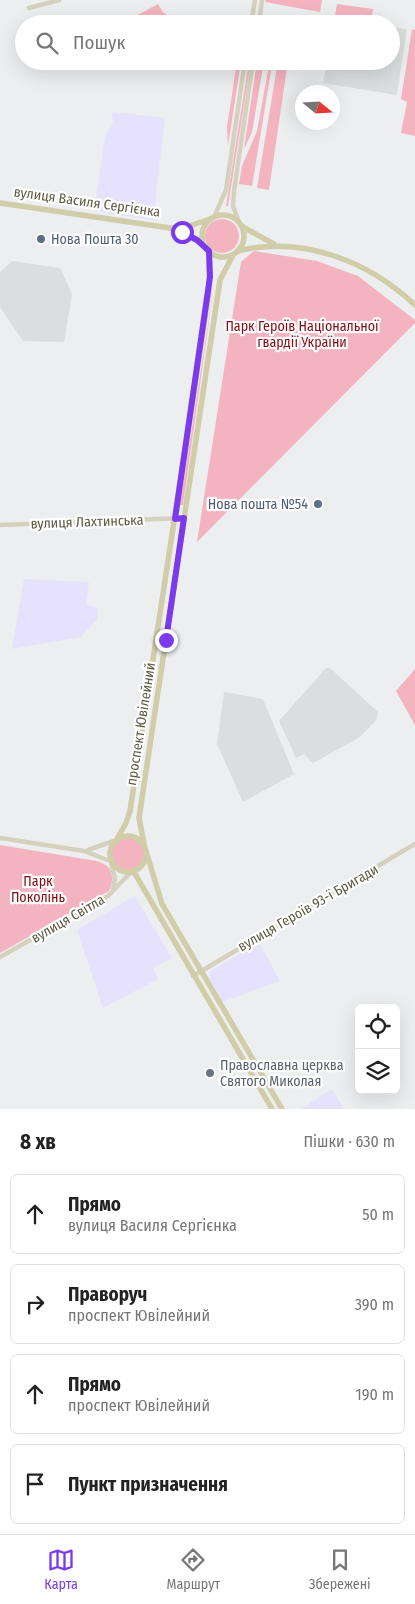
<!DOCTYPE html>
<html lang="uk">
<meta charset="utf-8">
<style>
body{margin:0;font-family:"Fira Sans Condensed",sans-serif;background:#f2f2f2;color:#222}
.controls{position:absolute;right:15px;bottom:15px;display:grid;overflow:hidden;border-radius:8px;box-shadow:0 5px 20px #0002}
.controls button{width:45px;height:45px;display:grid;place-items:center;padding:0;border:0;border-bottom:1px solid #e0e0e0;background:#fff;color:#222;font:25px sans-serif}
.compass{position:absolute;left:295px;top:85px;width:45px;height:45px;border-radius:50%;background:#fff;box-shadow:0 5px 20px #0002;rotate:108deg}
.stop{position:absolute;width:15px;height:15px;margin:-11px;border:4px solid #7c3aed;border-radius:50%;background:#fff}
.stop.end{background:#7c3aed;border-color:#fff;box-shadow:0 1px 5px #0008}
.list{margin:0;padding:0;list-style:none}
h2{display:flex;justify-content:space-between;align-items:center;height:65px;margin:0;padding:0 20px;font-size:21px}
h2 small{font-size:16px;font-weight:400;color:#767676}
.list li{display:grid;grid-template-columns:32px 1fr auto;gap:15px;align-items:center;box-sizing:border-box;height:80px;margin:0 10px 10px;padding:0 10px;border:1px solid #e0e0e0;border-radius:8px}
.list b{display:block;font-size:19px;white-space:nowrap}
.list p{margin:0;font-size:16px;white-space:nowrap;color:#767676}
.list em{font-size:16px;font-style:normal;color:#767676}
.icon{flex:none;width:28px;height:28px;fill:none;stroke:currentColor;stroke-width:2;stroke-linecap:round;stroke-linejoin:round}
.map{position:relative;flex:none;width:415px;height:1109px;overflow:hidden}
.search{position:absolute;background:#fff;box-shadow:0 5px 20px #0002;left:15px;right:15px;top:15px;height:55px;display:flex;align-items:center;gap:12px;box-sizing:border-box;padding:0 18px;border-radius:28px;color:#767676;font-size:19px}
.sheet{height:425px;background:#fff}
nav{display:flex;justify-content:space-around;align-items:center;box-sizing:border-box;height:70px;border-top:1px solid #e0e0e0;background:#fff;font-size:14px;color:#767676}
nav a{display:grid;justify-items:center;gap:2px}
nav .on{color:#7c3aed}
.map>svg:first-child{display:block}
.commercial{fill:#e6e2fe}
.education{fill:#dbdede}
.green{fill:#f4b4bf}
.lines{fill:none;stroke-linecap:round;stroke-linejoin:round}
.minor{stroke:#d4d2be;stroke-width:4.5}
.major{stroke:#d0cda8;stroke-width:5.5}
.route{stroke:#7c3aed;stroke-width:6}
.service-dot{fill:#5c6f8a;stroke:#fff;stroke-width:2}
.worship-dot{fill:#6b7280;stroke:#fff;stroke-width:2}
.labels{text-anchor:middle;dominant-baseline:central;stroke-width:4.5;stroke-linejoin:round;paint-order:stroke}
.street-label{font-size:14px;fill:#5c5a43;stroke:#fff}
.service-label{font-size:14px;fill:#4e5e75;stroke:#fff;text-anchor:start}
.park-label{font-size:14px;fill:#850b13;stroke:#fff}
.worship-label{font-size:14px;fill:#5b616d;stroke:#fff;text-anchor:start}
</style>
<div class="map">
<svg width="415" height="1109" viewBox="0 0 415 1109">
<rect width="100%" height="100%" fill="#eceef0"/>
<!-- commercial -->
<g class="commercial">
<polygon points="112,112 165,118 153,220 101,212 95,205 105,136 113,123"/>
<polygon points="24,579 89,582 86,605 98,608 97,619 81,637 12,649"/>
<polygon points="135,896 172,958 153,968 158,979 103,1008 77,930"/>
<polygon points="259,942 280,981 222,1002 209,978 211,971"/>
<polygon points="332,1089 344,1109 301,1109"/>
</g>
<!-- education -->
<g class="education">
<polygon points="391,27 407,29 397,95 323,83 327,61 391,61"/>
<polygon points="12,261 60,268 72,294 64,342 23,341 0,307 0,272"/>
<polygon points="326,668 330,668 378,712 377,719 360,737 313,763 304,754 296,758 279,721"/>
<polygon points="224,692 263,699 294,774 243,802 217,744"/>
</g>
<!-- green -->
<g class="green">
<polygon points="266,0 322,0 320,12 265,2"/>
<polygon points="158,4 163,12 172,18 174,24 121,24"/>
<polygon points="337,4 373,9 371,22 335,16"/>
<polygon points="412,29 415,30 415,136 401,133 407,102 401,99"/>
<polygon points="237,61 241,61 228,146 227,127"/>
<polygon points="249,61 251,61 228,206 226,206"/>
<polygon points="257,61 264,61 252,132 244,149"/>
<polygon points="278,61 288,61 269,190 257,188"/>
<polygon points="269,65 272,65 252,186 239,184 242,166 257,131"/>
<circle cx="222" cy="236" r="17"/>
<polygon points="254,251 317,261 358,276 415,320 415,323 197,542 241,262"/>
<polygon points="215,279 183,505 180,505"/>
<polygon points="415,669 415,725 396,691"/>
<circle cx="128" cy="855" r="17"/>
<path d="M0,845l97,16c16,5 18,16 12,30l-109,62z"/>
</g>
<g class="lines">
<!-- minor -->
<g class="minor">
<polyline points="29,8 59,0"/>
<polyline points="251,24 255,0"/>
<polyline points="259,24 262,0"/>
<polyline points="214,217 226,190 245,61"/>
<polyline points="239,222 233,206 234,191 253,61"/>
<polyline points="0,525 184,518"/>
<polyline points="0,838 84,851 110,861"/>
<polyline points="88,850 114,841"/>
<polyline points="111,863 115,879 113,888"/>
<polyline points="0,957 108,896 130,873"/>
<polyline points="193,976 415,844"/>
</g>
<!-- major -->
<g class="major">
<polyline points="0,203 170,228 190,236 205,246"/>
<circle cx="223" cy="236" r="21"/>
<polyline points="243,227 274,244"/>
<polyline points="173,228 192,225 210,219"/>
<path d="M238,251c64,-16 130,10 177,54"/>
<circle cx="128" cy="854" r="18"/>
<polyline points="117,839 126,823 130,811 209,291 209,251"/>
<polyline points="144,844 139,818 220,280 233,255"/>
<polyline points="146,851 162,904 282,1109"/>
<polyline points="134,872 272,1109"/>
</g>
</g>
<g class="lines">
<!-- route -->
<polyline class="route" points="166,640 184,518 175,519 210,277 209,251 197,240 182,232"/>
</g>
<!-- markers -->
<g class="service-dot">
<circle cx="41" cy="239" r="5"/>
<circle cx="318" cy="504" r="5"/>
</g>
<circle class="worship-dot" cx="210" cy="1073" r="5"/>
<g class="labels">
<!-- street labels -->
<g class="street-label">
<text transform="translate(87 202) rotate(8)">вулиця Василя Сергієнка</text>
<text transform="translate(87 522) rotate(-2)">вулиця Лахтинська</text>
<text transform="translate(141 724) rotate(-81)">проспект Ювілейний</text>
<text transform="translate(308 908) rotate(-30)">вулиця Героїв 93-ї Бригади</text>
<text transform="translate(68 919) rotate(-30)">вулиця Світла</text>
</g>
<!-- service labels -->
<g class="service-label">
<text x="51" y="239">Нова Пошта 30</text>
<text x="308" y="504" text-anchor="end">Нова пошта №54</text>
</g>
<!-- park labels -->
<g class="park-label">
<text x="302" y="326">Парк Героїв Національної<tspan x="302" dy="16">гвардії України</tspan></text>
<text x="38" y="881">Парк<tspan x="38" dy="16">Поколінь</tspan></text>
</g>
<!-- worship labels -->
<g class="worship-label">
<text x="220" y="1065">Православна церква<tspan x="220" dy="16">Святого Миколая</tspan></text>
</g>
</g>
</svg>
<div class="controls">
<button><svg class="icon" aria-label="locate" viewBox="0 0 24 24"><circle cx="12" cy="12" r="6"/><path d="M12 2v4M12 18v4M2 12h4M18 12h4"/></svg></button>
<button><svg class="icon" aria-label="layers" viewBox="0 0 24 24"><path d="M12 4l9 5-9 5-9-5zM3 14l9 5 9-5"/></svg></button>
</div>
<svg class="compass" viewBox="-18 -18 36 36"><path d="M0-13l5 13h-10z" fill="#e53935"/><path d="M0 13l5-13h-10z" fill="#767676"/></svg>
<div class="stop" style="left:182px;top:232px"></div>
<div class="stop end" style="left:166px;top:640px"></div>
<div class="search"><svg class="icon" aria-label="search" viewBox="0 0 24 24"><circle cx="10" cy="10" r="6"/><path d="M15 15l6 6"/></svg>Пошук</div>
</div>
<section class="sheet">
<h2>8 хв<small>Пішки · 630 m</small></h2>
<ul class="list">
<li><svg class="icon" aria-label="ahead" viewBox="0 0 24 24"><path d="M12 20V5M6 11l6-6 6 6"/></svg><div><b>Прямо</b><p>вулиця Василя Сергієнка</p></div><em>50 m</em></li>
<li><svg class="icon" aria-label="right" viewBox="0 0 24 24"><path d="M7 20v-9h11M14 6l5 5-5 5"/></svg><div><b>Праворуч</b><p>проспект Ювілейний</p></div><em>390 m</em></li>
<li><svg class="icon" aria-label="ahead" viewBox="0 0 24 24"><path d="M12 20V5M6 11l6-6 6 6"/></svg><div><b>Прямо</b><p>проспект Ювілейний</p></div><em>190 m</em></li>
<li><svg class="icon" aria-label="arrive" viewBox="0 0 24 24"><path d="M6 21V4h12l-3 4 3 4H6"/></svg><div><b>Пункт призначення</b></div></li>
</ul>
</section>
<nav>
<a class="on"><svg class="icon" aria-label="map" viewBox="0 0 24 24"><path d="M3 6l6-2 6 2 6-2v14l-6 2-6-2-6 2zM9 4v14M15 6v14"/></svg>Карта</a>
<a><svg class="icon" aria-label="directions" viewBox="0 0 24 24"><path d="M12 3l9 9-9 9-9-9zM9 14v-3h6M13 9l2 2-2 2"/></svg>Маршрут</a>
<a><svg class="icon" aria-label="saved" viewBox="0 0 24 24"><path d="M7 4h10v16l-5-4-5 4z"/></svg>Збережені</a>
</nav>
